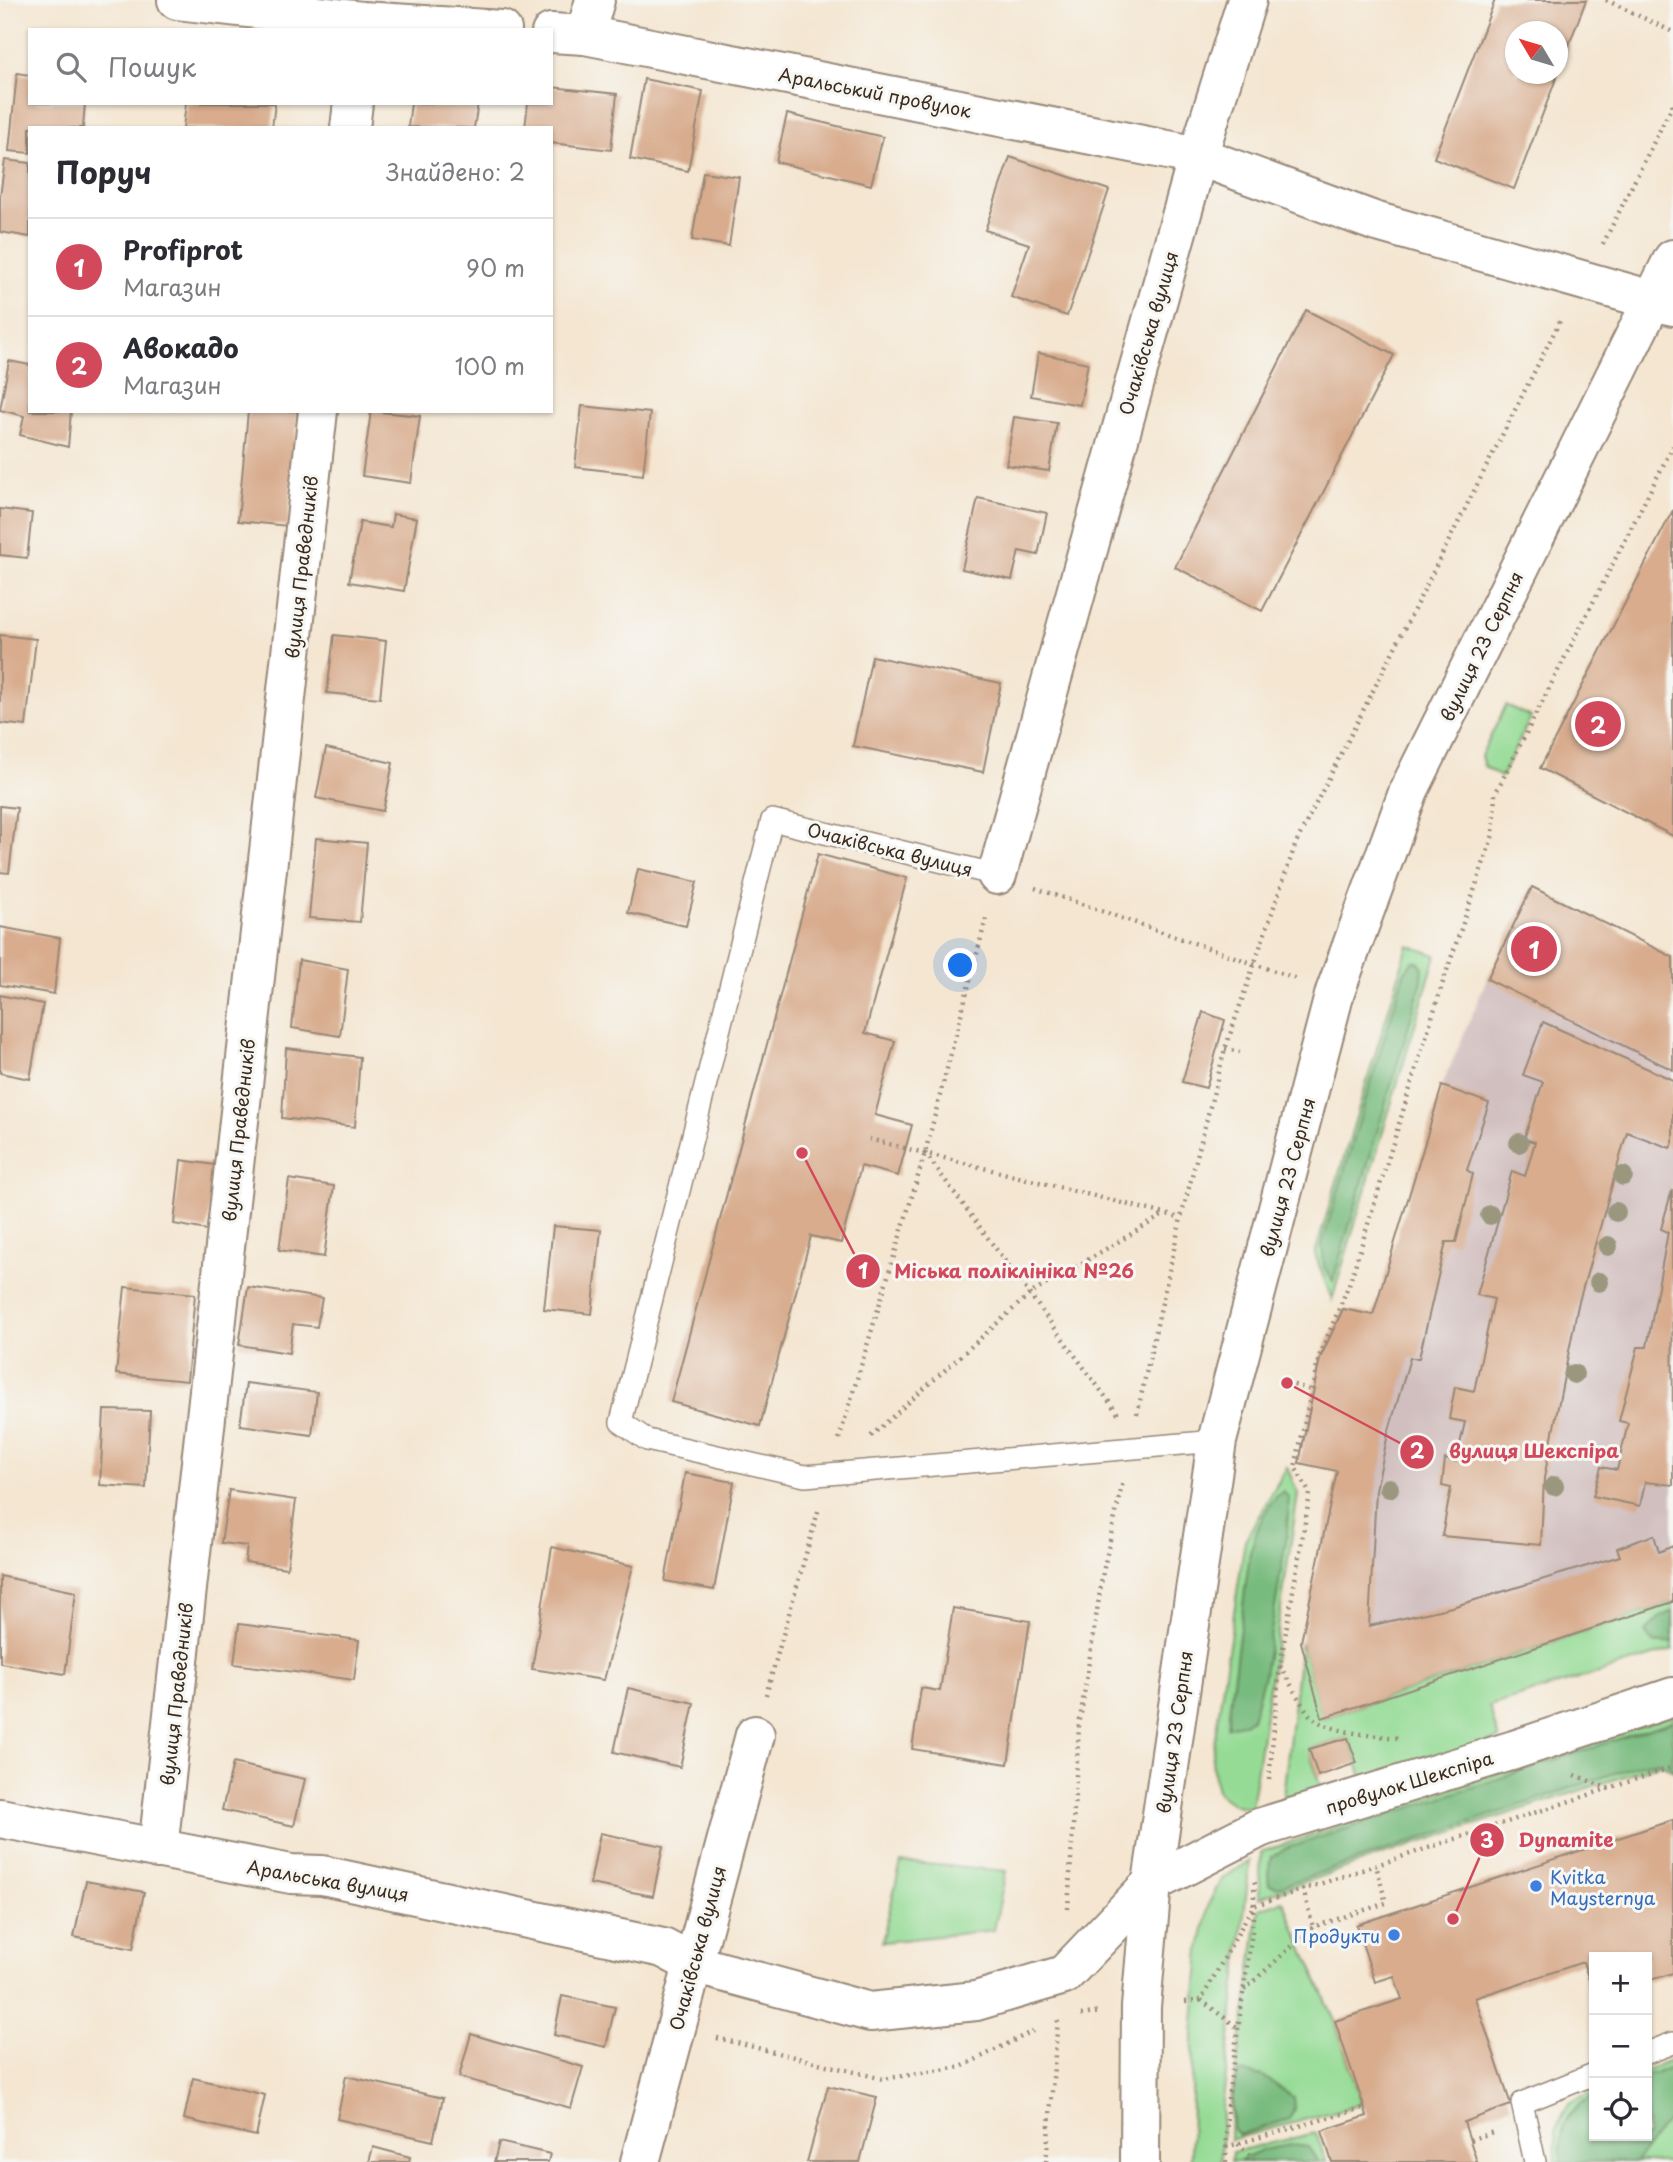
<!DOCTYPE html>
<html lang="uk">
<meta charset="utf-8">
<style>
body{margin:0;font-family:"Playpen Sans",sans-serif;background:#f7f7f7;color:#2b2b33}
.controls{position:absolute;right:21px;bottom:21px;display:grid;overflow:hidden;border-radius:0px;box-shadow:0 2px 5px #0004}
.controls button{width:63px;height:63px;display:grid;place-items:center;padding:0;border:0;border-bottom:2px solid #e1e1e2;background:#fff;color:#2b2b33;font:35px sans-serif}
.compass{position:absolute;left:1505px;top:21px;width:63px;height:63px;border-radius:50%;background:#fff;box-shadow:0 2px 5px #0004;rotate:308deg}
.you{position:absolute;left:961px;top:966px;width:24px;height:24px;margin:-18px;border:5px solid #fff;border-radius:50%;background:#1a73e8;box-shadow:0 0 0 10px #1a73e833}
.badge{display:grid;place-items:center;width:46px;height:46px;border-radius:50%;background:#d1495b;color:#fff;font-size:23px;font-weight:700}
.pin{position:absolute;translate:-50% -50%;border:4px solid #fff;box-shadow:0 2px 7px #0006}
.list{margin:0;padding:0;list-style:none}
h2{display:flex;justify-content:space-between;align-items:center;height:91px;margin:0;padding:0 28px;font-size:30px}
h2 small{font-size:23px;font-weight:400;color:#7c7c81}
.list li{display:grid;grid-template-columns:46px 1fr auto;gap:21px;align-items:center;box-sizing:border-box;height:98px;padding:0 28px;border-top:2px solid #e1e1e2}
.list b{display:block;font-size:26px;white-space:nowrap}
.list p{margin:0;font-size:23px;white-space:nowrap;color:#7c7c81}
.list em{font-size:23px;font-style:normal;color:#7c7c81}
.icon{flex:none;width:38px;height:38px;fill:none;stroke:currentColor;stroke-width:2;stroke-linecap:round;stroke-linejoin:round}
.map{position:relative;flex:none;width:1673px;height:2162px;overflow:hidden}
.search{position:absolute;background:#fff;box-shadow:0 2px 5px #0004;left:28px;top:28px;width:525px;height:77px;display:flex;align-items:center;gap:18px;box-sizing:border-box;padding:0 24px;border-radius:0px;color:#7c7c81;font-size:26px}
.panel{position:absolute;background:#fff;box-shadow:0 2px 5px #0004;left:28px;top:126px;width:525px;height:287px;border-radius:0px}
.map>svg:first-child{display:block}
.industrial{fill:#d1bfbf}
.green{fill:#95db95;stroke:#68825a;stroke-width:2}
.forest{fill:#78bb7e;stroke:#5a724e;stroke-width:2}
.building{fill:#d8ac8d;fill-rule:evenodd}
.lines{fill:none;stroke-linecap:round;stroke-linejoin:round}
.lane-casing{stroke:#988878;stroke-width:24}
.street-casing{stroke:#988878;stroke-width:42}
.secondary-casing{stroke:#988878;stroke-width:42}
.path{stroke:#988878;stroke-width:4.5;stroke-dasharray:2 5;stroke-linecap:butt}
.lane{stroke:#fff;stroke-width:21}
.street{stroke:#fff;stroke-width:38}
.secondary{stroke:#fff;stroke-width:38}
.tree{fill:#9b977f}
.shop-dot{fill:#3f7fe0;stroke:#f6f6f2;stroke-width:2.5}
.labels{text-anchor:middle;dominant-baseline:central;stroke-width:6;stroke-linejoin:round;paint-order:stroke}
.street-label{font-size:18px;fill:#3b2a1e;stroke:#f6f6f2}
.shop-label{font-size:18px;fill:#366cbe;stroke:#f6f6f2;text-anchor:start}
.leader{fill:none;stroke:#d1495b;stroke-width:2.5}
.callout-dot{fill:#d1495b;stroke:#f6f6f2;stroke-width:2.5}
.mark-label{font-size:21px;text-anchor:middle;font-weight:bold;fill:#fff}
.callout-label{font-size:19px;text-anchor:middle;font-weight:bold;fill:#d1495b;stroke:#f6f6f2;stroke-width:6;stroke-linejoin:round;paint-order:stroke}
</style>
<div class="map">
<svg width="1673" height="2162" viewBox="0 0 1673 2162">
<rect width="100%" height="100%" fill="#f6f6f2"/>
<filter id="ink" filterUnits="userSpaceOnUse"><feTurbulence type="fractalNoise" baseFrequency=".0143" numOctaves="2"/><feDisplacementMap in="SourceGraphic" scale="14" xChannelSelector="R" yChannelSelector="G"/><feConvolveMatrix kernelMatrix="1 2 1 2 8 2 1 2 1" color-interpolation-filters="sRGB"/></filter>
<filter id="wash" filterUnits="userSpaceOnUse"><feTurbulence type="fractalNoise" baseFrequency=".00686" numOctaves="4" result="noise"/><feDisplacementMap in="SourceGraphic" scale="28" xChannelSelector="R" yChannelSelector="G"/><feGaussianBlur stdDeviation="1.57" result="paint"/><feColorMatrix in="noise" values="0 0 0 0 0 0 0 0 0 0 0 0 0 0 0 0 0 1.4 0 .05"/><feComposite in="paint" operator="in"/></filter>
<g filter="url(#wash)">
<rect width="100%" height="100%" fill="#f4e6d1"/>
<!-- industrial -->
<polygon class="industrial" points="1487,979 1673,1069 1673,1602 1322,1718 1301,1642 1373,1315 1442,1086"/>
<!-- green -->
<g class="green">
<polygon points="1506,705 1531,717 1501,777 1484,766 1481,756"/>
<polygon points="1408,945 1436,955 1332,1300 1315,1254"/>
<path d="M1287,1467l11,27 -47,314c-35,-4 -37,-19 -39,-51l33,-217z"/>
<polygon points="1673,1602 1673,1650 1489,1706 1499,1739 1364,1782 1348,1738 1309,1749 1321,1790 1282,1805 1301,1642 1323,1718"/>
<polygon points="1673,1715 1673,1760 1382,1855 1259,1898 1261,1852"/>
<polygon points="1250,1860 1222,2110 1221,2162 1191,2162 1193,2035 1200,1949 1209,1903 1221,1880"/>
<polygon points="901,1862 1006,1871 994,1930 882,1942"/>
<polygon points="1283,1901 1335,2021 1362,2104 1230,2140 1231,2100 1243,2030 1259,1909"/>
<polygon points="1673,2060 1673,2162 1556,2162 1555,2131 1569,2103 1594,2091 1594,2136 1647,2136 1647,2070"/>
<polygon points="1316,2133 1326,2162 1231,2162 1232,2152"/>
</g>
<!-- forest -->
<g class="forest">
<polygon points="1413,961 1418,962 1423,967 1422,981 1333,1281 1324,1267 1322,1244 1404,973"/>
<path d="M1283,1491l6,8 -2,35 -23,141 -12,44 -10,5 -15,3 23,-175c7,-21 14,-47 33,-61z"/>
<polygon points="1673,1611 1673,1642 1653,1643 1645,1632 1661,1616"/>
<polygon points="1673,1721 1673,1771 1657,1761 1639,1765 1278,1887 1269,1884 1268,1874 1271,1857 1285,1849"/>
<path d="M1673,2068v50c-16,10 -24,30 -37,44h-74c-6,-32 3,-51 32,-66v40h53v-61z"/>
<path d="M1240,2072l23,4 30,21 1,12 -5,10 -50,16 -6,-6c0,-18 -4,-42 7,-57z"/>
<path d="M1292,2145l16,2 10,15h-78c12,-12 35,-14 52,-17z"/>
</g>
<g id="blocks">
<!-- building -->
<g class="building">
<path d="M1495,0h91l-72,189 -80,-31zM1516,32h42v42h-42z"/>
<polygon points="17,73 30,75 30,103 85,103 83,128 30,128 30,153 9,151"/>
<polygon points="644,79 703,91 688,171 630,159"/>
<polygon points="551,87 617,94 611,150 551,143 551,128 525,128 528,103 551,103"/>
<polygon points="186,103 275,103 272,128 183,128"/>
<polygon points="411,103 478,103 474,128 408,127"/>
<polygon points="787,114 883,137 871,185 776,162"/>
<polygon points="1010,157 1109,190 1067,316 1011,297 1029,244 985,230"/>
<polygon points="5,160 30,163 30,237 0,232 0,196"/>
<polygon points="703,172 739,177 729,246 692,240"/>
<polygon points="1306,310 1394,355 1262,611 1175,567"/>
<polygon points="1038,353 1088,363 1080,405 1031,396"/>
<polygon points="9,361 30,365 30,411 71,411 68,447 20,435 24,416 0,410"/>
<polygon points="582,406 650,413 643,475 575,467"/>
<polygon points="248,411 298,411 288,526 238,521"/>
<polygon points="371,411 420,416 411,483 362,476"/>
<polygon points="1014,417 1057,423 1049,471 1006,465"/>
<polygon points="978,498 1047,513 1038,555 1019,551 1012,580 962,569"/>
<polygon points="0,509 32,513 27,558 0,555"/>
<polygon points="1673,510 1673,836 1540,768"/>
<polygon points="393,514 417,518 404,591 349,582 360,522 391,527"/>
<polygon points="0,635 36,639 26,726 0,723"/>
<polygon points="334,635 386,641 380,698 327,693"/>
<polygon points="872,656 1001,683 983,772 853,746"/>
<polygon points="326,748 393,763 383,811 316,798"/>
<polygon points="0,806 17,808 9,873 0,872"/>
<polygon points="316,838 367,843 360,922 309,918"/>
<polygon points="818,854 907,878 865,1033 895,1041 875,1115 912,1125 898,1176 861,1166 841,1243 811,1236 760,1426 671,1402"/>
<polygon points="638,869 697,882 686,926 628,913"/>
<polygon points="1532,887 1673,957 1673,1070 1487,979"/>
<polygon points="0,927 60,938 54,994 0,985"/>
<polygon points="299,960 348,969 340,1036 292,1028"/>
<polygon points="0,995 43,1004 30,1079 0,1073"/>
<polygon points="1203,1012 1225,1020 1206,1088 1182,1082"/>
<polygon points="1543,1022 1673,1080 1673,1143 1670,1148 1627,1132 1578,1305 1544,1478 1541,1545 1442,1536 1451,1488 1442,1486 1445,1459 1456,1462 1465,1422 1449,1419 1455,1387 1474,1391 1494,1299 1477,1295 1512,1171 1525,1176 1535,1142 1524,1139 1543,1082 1523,1075"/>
<polygon points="286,1048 360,1057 355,1127 282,1118"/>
<polygon points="1442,1086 1489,1103 1467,1170 1473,1174 1456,1242 1446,1242 1419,1358 1410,1358 1388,1434 1376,1490 1369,1626 1452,1607 1620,1556 1617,1548 1654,1535 1659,1552 1673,1546 1673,1602 1322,1718 1301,1642 1337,1471 1299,1463 1320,1358 1343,1309 1373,1315"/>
<polygon points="181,1160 215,1165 207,1230 174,1224"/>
<polygon points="289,1179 334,1186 324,1257 279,1250"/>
<polygon points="1672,1190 1673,1485 1645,1482 1640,1506 1593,1496 1601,1467 1617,1470 1628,1423 1619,1421 1638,1347 1647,1347 1668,1232 1661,1229"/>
<polygon points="553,1226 601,1230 592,1314 544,1309"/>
<polygon points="125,1287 195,1294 187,1381 116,1374"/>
<polygon points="248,1287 322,1298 317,1327 293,1324 289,1353 239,1345"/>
<polygon points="246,1383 317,1392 312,1435 240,1425"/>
<polygon points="104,1410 150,1411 146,1488 100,1485"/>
<polygon points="685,1473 734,1482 714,1590 665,1581"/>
<polygon points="229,1490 296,1500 287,1568 245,1562 247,1546 221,1543"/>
<polygon points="552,1547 633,1566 604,1680 532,1669"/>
<polygon points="0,1576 76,1592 65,1674 0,1663"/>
<polygon points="953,1608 1030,1621 1008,1764 912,1749 921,1688 940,1691"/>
<polygon points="239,1624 359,1640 354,1680 234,1664"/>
<polygon points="628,1688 694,1703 680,1767 614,1752"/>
<polygon points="1348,1738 1357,1763 1318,1776 1309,1749"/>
<polygon points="233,1763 305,1779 294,1826 222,1810"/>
<polygon points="1673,1820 1673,1973 1647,1981 1647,1957 1594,1957 1594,1995 1583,1962 1475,1998 1511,2105 1464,2122 1477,2162 1332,2162 1322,2131 1367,2116 1335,2021 1402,1999 1394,1976 1375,1982 1356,1925"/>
<polygon points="600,1833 663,1846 653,1896 590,1884"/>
<polygon points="86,1881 144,1892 133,1949 74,1937"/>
<polygon points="562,1996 615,2007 606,2047 554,2035"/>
<polygon points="471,2034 583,2067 571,2108 459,2077"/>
<polygon points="346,2076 443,2098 433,2141 337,2119"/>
<polygon points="193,2078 265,2095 256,2136 184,2119"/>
<polygon points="828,2086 877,2097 860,2162 807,2162"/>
<polygon points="499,2142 550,2154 548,2162 494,2162"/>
<polygon points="373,2147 410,2157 409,2162 369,2162"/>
</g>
</g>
</g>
<g filter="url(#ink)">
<use href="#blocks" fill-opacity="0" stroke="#988878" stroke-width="2"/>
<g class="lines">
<defs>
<g id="lane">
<polyline points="997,875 772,820 621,1422 647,1440 805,1476 1217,1441"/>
<polyline points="1647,2053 1673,2043"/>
<polyline points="1535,2162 1522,2103 1594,2074"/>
</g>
<g id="street">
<polyline points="177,0 362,21 502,30"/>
<polyline points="551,33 585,35 1198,156 1374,221 1673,306"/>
<polyline points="585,35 595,0"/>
<polyline points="350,128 353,103"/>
<polyline points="997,875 1198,156 1247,0"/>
<polyline points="0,1818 291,1874 322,1875 663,1948 693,1964 870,2012 976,2001 1064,1975 1152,1883 1259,1828 1514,1750 1673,1697"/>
<polyline points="158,1849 318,411"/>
<polyline points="640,2162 755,1735"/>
</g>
<polyline id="secondary" points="1140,2162 1141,2007 1152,1883 1217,1441 1335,992 1409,790 1673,259"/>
</defs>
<!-- lane casing -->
<use href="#lane" class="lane-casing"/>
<!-- street casing -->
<use href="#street" class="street-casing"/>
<!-- secondary casing -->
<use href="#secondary" class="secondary-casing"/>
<!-- path -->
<g class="path">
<polyline points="1606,0 1673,32"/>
<polyline points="1603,244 1673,104"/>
<polyline points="1035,888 1295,978"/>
<polyline points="1225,1049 1240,1052"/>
<polyline points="869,1139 1181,1218"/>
<polyline points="925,1153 1119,1415"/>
<polyline points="1287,1383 1311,1390"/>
<polyline points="1137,1414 1181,1218 1225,1049 1296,843 1561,319"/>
<polyline points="871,1436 1030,1294 1165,1214"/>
<polyline points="839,1439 925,1153 987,915"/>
<path d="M1280,1666c10,16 18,34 29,48 15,19 69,22 91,24"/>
<polyline points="766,1695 819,1508"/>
<polyline points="1575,1775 1609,1789"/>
<polyline points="1269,1780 1280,1665 1310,1494 1295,1467 1319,1357 1350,1282 1443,982 1493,835 1495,794 1673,446"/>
<polyline points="1303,1889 1313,1927"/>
<polyline points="1068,1909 1079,1726 1103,1572 1123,1481"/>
<polyline points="1244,1990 1313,1927 1386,1903 1376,1865"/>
<polyline points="1201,2000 1238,2028"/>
<polyline points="1185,2002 1201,2000 1253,1906 1673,1767"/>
<polyline points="1081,2015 1100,2012"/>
<polyline points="717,2038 883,2079 961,2067 1033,2031"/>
<polyline points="1470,2140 1496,2131"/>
<polyline points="1238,2144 1258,2162"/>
<polyline points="1226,2147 1363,2108"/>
<polyline points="1046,2162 1058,2019"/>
<polyline points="1226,2162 1227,2105 1252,1932 1255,1878"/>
</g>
<!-- lane -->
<use href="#lane" class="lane"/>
<!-- street -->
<use href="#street" class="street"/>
<!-- secondary -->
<use href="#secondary" class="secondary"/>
</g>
<!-- trees -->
<g class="tree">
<circle cx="1519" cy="1143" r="10"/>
<circle cx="1623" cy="1176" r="10"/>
<circle cx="1616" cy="1212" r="10"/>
<circle cx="1490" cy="1215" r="10"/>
<circle cx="1608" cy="1246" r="10"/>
<circle cx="1599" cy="1282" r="10"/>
<circle cx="1574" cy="1374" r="10"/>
<circle cx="1554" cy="1486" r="10"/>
<circle cx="1389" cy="1488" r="10"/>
</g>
</g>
<!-- markers -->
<g class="shop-dot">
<circle cx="1536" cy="1886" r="7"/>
<circle cx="1394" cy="1935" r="7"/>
</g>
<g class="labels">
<!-- street labels -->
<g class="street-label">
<text transform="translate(875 92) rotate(11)">Аральський провулок</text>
<text transform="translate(1148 333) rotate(-74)">Очаківська вулиця</text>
<text transform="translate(301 567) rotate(-84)">вулиця Праведників</text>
<text transform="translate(1481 646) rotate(-64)">вулиця 23 Серпня</text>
<text transform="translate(890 849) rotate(14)">Очаківська вулиця</text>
<text transform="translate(238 1130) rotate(-84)">вулиця Праведників</text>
<text transform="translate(1287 1177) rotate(-75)">вулиця 23 Серпня</text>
<text transform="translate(176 1694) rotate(-84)">вулиця Праведників</text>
<text transform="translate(1174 1732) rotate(-82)">вулиця 23 Серпня</text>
<text transform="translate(1409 1782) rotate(-17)">провулок Шекспіра</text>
<text transform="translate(328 1880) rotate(10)">Аральська вулиця</text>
<text transform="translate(697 1948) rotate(-75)">Очаківська вулиця</text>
</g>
<!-- shop labels -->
<g class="shop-label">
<text x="1550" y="1876">Kvitka<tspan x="1550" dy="21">Maysternya</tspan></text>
<text x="1380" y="1935" text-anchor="end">Продукти</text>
</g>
</g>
<!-- callouts -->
<path class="leader" d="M802 1153L863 1271M1287 1383L1417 1452M1453 1919L1487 1840"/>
<g class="callout-dot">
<circle cx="802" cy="1153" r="7"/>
<circle cx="1287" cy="1383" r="7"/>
<circle cx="1453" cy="1919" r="7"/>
<circle cx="863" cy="1271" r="18"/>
<circle cx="1417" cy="1452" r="18"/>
<circle cx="1487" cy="1840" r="18"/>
</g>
<g class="mark-label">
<text x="863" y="1279">1</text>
<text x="1417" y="1459">2</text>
<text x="1487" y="1848">3</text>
</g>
<g class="callout-label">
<text x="1014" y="1278">Міська поліклініка №26</text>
<text x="1534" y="1458">вулиця Шекспіра</text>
<text x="1566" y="1847">Dynamite</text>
</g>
</svg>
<div class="controls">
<button>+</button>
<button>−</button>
<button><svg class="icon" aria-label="locate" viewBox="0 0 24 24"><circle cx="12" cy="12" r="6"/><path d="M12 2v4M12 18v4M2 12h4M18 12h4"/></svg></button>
</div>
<svg class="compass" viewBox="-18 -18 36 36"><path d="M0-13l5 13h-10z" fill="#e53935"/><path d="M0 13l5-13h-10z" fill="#7c7c81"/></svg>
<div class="you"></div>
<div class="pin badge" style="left:1534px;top:949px">1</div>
<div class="pin badge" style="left:1598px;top:724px">2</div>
<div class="search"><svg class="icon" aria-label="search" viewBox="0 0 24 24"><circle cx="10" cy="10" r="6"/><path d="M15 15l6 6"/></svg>Пошук</div>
<section class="panel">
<h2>Поруч<small>Знайдено: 2</small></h2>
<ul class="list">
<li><span class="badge">1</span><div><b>Profiprot</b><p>Магазин</p></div><em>90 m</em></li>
<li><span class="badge">2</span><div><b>Авокадо</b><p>Магазин</p></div><em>100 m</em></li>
</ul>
</section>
</div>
